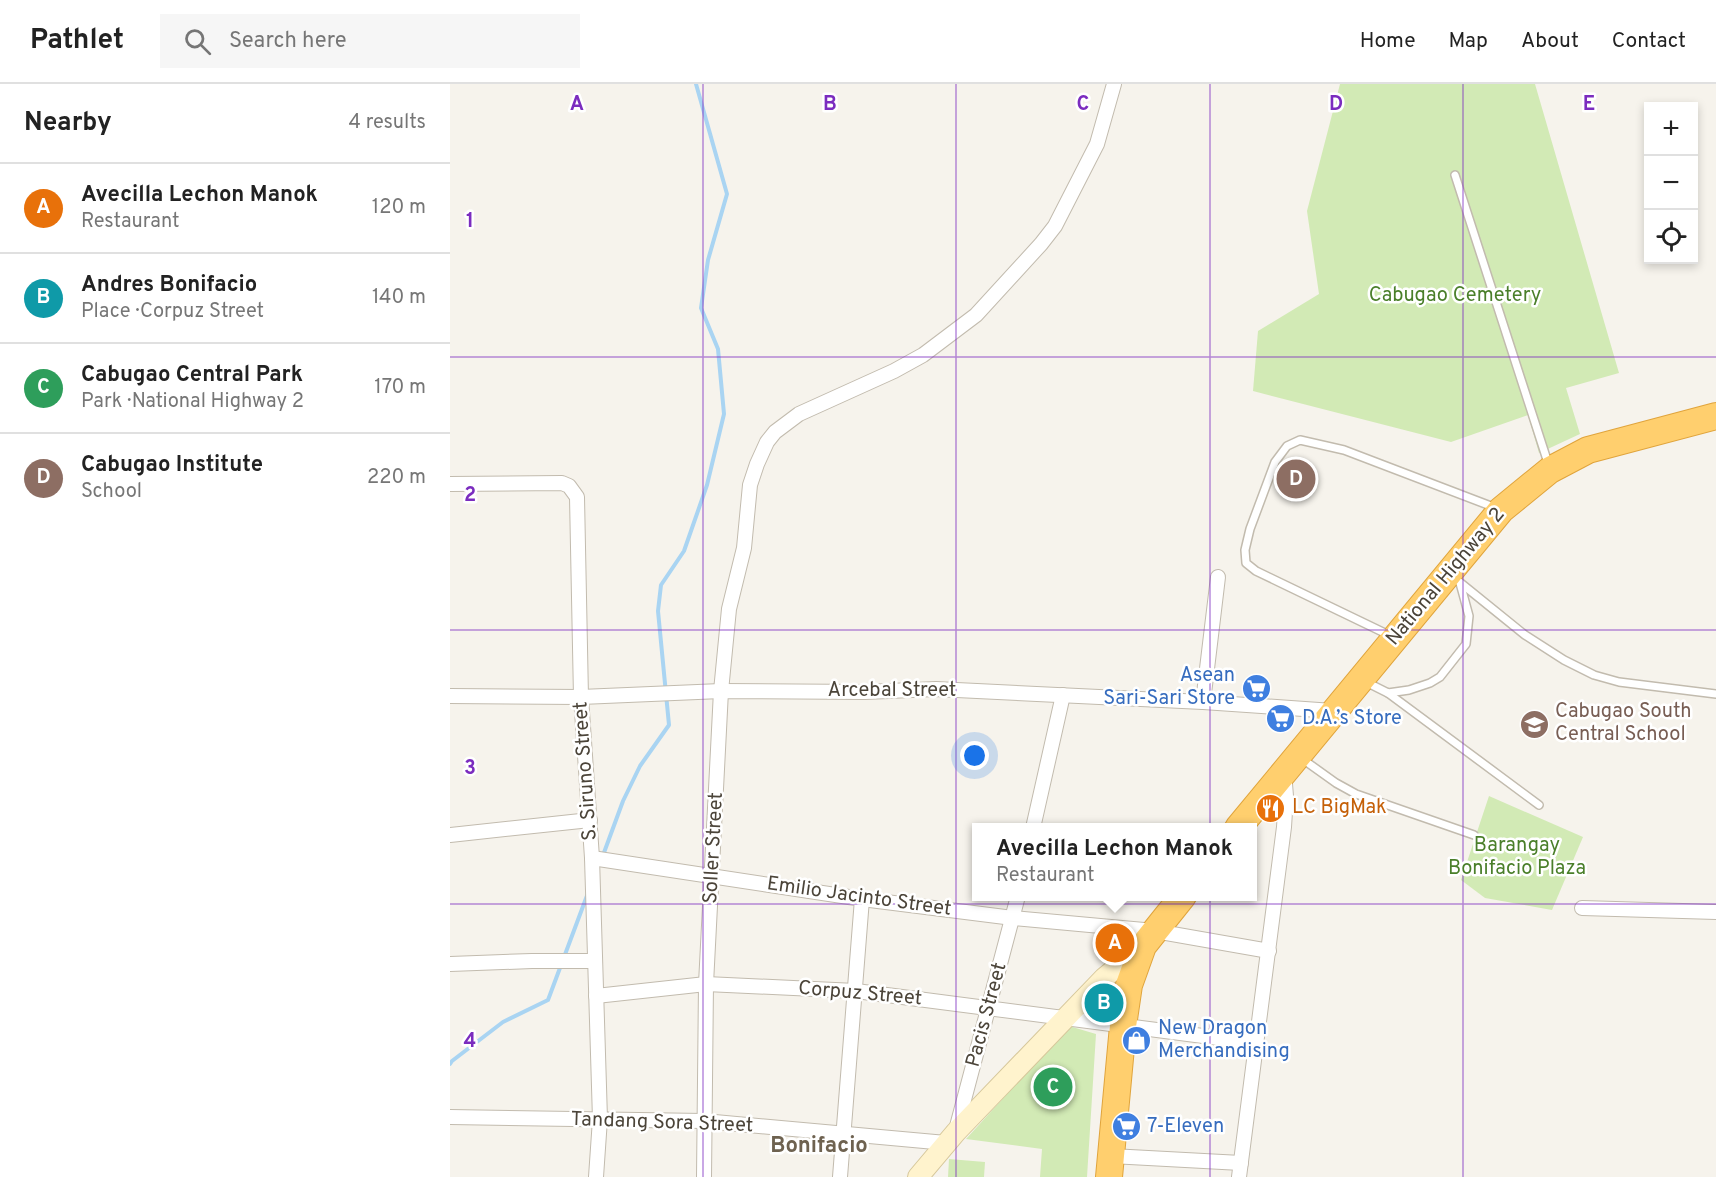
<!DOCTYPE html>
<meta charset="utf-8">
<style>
body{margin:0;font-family:Overpass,sans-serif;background:#f6f6f6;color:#222}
.controls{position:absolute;right:18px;top:18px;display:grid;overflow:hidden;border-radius:0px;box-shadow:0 3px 9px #0003}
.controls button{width:54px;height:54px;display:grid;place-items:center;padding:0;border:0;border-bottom:2px solid #e0e0e0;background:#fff;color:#222;font:30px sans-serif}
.you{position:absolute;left:525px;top:672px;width:21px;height:21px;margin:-15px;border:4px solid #fff;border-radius:50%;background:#1a73e8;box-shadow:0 0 0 9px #1a73e833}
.badge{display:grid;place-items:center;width:39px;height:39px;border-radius:50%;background:#0b8043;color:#fff;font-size:20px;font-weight:700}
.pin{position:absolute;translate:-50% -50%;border:3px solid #fff;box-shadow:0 2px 6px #0006}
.popup{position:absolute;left:522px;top:739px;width:285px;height:78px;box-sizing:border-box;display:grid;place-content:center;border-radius:0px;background:#fff;filter:drop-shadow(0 2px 4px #0005);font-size:20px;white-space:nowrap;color:#767676}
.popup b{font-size:22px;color:#222}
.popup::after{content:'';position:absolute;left:50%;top:100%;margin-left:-12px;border:12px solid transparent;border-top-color:#fff}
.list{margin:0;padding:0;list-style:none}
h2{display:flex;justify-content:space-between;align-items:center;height:78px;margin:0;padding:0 24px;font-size:26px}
h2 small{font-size:20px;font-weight:400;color:#767676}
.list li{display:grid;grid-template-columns:39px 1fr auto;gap:18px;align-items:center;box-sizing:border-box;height:90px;padding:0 24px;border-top:2px solid #e0e0e0}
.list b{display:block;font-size:22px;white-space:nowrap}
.list p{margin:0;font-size:20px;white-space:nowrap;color:#767676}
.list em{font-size:20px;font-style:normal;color:#767676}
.icon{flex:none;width:33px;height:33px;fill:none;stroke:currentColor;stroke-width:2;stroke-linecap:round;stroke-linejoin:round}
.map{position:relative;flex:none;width:1266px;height:1093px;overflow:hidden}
header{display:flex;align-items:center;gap:36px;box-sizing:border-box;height:84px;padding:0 30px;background:#fff;border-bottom:2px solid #e0e0e0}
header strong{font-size:28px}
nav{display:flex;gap:33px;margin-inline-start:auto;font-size:21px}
.search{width:420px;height:54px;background:#f6f6f6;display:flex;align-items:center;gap:15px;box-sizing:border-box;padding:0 21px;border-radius:0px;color:#767676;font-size:22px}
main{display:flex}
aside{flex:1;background:#fff}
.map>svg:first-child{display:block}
.green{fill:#d2eab5}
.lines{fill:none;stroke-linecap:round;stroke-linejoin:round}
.stream{stroke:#a9d4f2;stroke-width:4}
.lane-casing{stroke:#c2bbae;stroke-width:10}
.street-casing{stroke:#c2bbae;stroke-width:16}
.secondary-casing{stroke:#d6c79b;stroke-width:22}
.highway-casing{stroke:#e0a43c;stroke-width:28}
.lane{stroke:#fff;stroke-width:7}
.street{stroke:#fff;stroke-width:14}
.secondary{stroke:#fff3cd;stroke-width:20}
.highway{stroke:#ffcf6e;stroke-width:26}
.grid{fill:none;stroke:#7b2cbf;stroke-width:1.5;stroke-opacity:0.55}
.labels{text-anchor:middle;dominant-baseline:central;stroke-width:5;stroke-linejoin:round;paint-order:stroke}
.park-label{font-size:20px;fill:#4a7f2a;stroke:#fff}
.street-label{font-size:20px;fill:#4b4439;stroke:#fff}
.shop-label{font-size:20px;fill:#366cbe;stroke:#fff;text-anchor:start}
.education-label{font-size:20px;fill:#785e54;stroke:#fff;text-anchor:start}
.food-label{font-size:20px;fill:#c56008;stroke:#fff;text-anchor:start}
.quarter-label{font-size:22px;font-weight:bold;fill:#6e6250;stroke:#fff}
.grid-label{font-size:20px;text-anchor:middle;font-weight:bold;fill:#7b2cbf;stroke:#fff;stroke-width:5;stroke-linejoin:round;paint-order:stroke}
</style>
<header>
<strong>Pathlet</strong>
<div class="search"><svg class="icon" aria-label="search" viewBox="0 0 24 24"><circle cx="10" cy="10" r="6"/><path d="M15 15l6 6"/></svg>Search here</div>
<nav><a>Home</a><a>Map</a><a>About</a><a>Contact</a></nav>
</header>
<main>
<aside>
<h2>Nearby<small>4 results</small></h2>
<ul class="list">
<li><span class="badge" style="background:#e8710a">A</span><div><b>Avecilla Lechon Manok</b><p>Restaurant</p></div><em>120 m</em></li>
<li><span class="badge" style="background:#0f9aa8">B</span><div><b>Andres Bonifacio</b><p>Place · Corpuz Street</p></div><em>140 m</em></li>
<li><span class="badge" style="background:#2e9e5b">C</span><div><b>Cabugao Central Park</b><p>Park · National Highway 2</p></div><em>170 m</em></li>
<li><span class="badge" style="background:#8d6e63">D</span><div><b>Cabugao Institute</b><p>School</p></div><em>220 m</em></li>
</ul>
</aside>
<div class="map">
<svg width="1266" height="1093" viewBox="0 0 1266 1093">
<rect width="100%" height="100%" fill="#f6f3ec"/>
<!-- green -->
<g class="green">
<polygon points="890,0 1085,0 1169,289 1116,304 1130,350 1089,369 1078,331 1001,358 803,307 808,247 869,210 857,127"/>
<polygon points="1039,712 1133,753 1102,826 1035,814 1011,796"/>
<polygon points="619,942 646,950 637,1093 590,1093 592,1065 516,1055"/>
<polygon points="499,1075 535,1078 534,1093 498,1093"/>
</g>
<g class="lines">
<!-- stream -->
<g class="stream">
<polyline points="152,774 173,717 190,682 219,641 208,527 211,501 234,467 257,401 274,330 268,265 251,224 258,176 277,110 246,0"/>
<polyline points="0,980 2,977 53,938 98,916 138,809"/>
</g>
<defs>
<g id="lane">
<polyline points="1005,91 1099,382"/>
<polyline points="1002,492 1075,551 1114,576 1144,591 1169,598 1266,610"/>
<polyline points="941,552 806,487 796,479 795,466 800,445 825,378 837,362 850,356 894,366 1046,424"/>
<polyline points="916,598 938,609 959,606 980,599 990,593 1016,560 1019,532 1010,499"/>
<polyline points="938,609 1089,721"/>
<polyline points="851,674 886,699 906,710 1024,751"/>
</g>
<g id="street">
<polyline points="0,400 112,399 119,402 127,413 131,613 142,774 150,1035 146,1093"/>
<polyline points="0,612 131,613 271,607 415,608 486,605 753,618 883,627"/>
<polyline points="753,618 768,493"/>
<polyline points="583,744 613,611"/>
<polyline points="0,751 140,736"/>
<polyline points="142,774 412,815 563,834 705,847 819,867"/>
<polyline points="1132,824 1266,828"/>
<polyline points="0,880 82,877 145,877"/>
<polyline points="146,912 256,900 406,907 807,959"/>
<polyline points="0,1033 254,1037 496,1059"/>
<polyline points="506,1046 568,812"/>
<polyline points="661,1072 791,1079"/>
<polyline points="254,1093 256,900 271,607 279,525 294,464 300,401 307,380 317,358 325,348 349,330 444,287 473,271 526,231 591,160 605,142 647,60 664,0"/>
<polyline points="390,1093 412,815"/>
<polyline points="789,1093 834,743 836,712 834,688"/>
</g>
<polyline id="secondary" points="468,1093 506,1048 654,894 693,862"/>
<g id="highway">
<polyline points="788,744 1051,426 1100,386 1138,366 1266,332"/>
<polyline points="659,1093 673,942 679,901 693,862 733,812"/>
</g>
</defs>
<!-- lane casing -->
<use href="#lane" class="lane-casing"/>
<!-- street casing -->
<use href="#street" class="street-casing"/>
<!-- secondary casing -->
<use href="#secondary" class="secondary-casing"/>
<!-- highway casing -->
<use href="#highway" class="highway-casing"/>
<!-- lane -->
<use href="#lane" class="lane"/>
<!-- street -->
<use href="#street" class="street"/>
<!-- secondary -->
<use href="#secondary" class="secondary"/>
<!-- highway -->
<use href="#highway" class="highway"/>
</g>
<!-- grid -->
<path class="grid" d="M253,0v1093M506,0v1093M760,0v1093M1013,0v1093M0,273h1266M0,546h1266M0,820h1266"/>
<!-- icons -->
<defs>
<symbol id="supermarket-disc" viewBox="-11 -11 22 22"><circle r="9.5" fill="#3f7fe0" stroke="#fff"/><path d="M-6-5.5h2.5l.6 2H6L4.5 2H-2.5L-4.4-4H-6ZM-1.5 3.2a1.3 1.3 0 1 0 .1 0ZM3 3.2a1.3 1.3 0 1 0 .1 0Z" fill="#fff"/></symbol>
<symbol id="school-disc" viewBox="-11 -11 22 22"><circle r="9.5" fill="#8d6e63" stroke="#fff"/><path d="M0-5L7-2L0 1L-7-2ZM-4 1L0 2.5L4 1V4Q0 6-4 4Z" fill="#fff"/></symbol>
<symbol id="restaurant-disc" viewBox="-11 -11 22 22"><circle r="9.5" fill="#e8710a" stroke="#fff"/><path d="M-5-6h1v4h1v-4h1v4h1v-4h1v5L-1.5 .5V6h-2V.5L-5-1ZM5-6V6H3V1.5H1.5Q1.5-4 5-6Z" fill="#fff"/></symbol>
<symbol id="shop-disc" viewBox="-11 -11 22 22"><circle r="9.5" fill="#3f7fe0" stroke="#fff"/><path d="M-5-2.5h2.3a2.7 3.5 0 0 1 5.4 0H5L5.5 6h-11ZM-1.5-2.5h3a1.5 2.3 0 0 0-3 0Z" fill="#fff"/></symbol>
</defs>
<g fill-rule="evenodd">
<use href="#supermarket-disc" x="790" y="588" width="33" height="33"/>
<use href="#supermarket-disc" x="814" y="618" width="33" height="33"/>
<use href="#school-disc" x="1068" y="624" width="33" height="33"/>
<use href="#restaurant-disc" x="804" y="708" width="33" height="33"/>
<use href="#shop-disc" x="670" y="940" width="33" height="33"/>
<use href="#supermarket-disc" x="660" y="1026" width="33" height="33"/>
</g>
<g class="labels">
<!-- park labels -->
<g class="park-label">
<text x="1005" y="212">Cabugao Cemetery</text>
<text x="1067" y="762">Barangay<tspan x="1067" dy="23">Bonifacio Plaza</tspan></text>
</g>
<!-- street labels -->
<g class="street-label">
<text transform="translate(996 493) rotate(-50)">National Highway 2</text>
<text x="442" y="607">Arcebal Street</text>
<text transform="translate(136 687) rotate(-94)">S. Siruno Street</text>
<text transform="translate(264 764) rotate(-87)">Soller Street</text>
<text transform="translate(409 813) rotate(8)">Emilio Jacinto Street</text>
<text transform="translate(410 910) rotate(5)">Corpuz Street</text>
<text transform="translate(537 931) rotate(-75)">Pacis Street</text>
<text transform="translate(212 1039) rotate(2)">Tandang Sora Street</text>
</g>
<!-- shop labels -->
<g class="shop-label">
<text x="785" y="592" text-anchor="end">Asean<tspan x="785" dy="23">Sari-Sari Store</tspan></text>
<text x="852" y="635">D.A.’s Store</text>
<text x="708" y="945">New Dragon<tspan x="708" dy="23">Merchandising</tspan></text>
<text x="697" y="1043">7-Eleven</text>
</g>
<!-- education labels -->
<g class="education-label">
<text x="1105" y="628">Cabugao South<tspan x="1105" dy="23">Central School</tspan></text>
</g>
<!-- food labels -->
<g class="food-label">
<text x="842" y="724">LC BigMak</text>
</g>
<!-- quarter labels -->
<g class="quarter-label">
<text x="369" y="1062">Bonifacio</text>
</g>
</g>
<g class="grid-label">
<text x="127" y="26">A</text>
<text x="380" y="26">B</text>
<text x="633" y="26">C</text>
<text x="886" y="26">D</text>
<text x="1139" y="26">E</text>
<text x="20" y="143">1</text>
<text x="20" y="417">2</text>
<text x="20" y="690">3</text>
<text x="20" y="963">4</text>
</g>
</svg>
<div class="controls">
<button>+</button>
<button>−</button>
<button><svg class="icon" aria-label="locate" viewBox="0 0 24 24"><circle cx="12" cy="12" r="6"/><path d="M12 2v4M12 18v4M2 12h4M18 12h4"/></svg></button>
</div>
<div class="you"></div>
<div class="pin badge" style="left:665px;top:859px;background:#e8710a">A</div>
<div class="popup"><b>Avecilla Lechon Manok</b>Restaurant</div>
<div class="pin badge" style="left:654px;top:919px;background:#0f9aa8">B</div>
<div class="pin badge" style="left:603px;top:1003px;background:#2e9e5b">C</div>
<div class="pin badge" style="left:846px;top:395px;background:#8d6e63">D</div>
</div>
</main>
